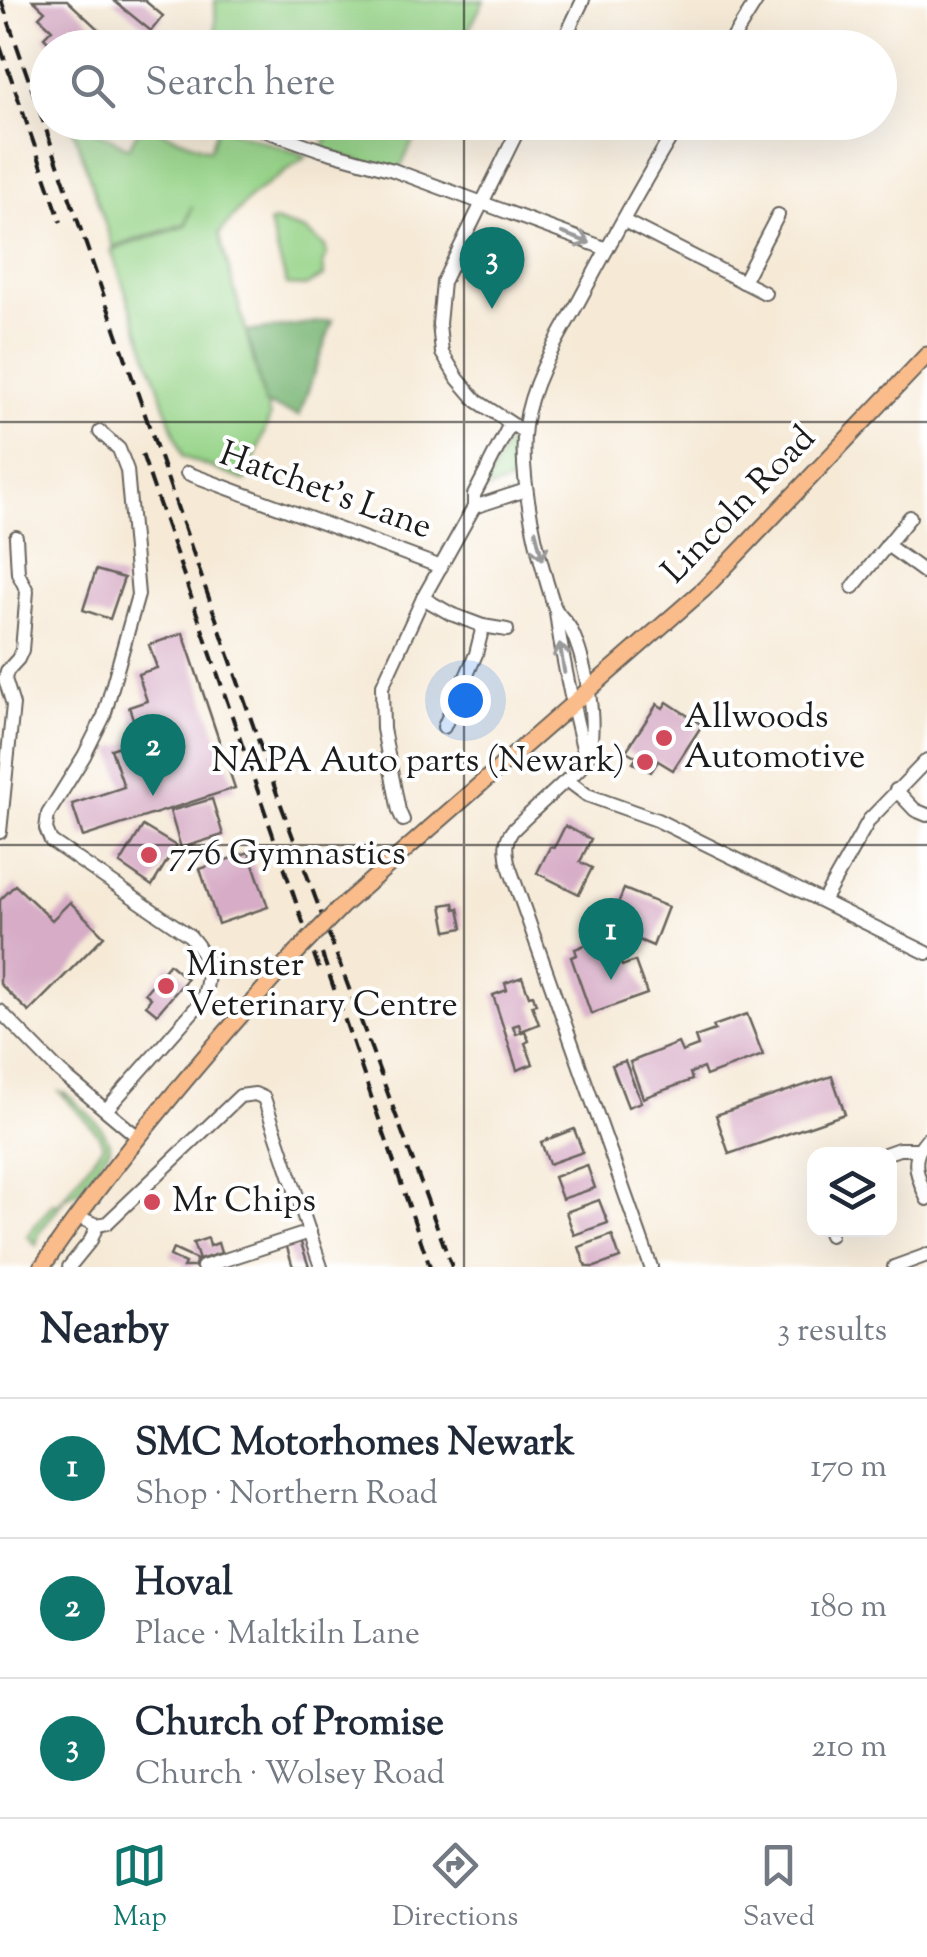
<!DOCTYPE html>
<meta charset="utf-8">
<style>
body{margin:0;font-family:"Sorts Mill Goudy",serif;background:#f2f2f3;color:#1f2937}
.controls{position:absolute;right:30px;bottom:30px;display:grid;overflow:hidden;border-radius:20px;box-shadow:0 10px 40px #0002}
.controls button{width:90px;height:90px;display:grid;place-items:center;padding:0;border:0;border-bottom:2px solid #e0e1e3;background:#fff;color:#1f2937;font:50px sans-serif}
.you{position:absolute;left:465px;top:700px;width:35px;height:35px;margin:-25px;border:8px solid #fff;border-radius:50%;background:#1a73e8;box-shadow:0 0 0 15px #1a73e833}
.badge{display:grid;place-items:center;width:65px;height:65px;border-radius:50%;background:#0f766e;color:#fff;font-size:32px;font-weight:700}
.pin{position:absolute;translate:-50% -82px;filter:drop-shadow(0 2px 5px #0008)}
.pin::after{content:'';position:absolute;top:52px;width:35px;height:30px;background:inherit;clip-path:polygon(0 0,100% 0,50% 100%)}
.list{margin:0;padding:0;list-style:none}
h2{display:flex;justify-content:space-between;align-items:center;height:130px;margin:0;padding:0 40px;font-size:42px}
h2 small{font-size:32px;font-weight:400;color:#747a83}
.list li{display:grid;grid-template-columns:65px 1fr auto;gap:30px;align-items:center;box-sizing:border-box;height:140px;padding:0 40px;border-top:2px solid #e0e1e3}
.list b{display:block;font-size:38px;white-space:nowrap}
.list p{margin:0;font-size:32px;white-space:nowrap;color:#747a83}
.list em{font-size:32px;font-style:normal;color:#747a83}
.icon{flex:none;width:55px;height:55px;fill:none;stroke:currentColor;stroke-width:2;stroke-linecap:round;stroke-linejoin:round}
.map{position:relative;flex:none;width:927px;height:1267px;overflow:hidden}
.search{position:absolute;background:#fff;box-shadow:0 10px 40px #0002;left:30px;right:30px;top:30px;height:110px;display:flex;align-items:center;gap:25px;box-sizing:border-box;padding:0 35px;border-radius:55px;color:#747a83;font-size:38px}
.sheet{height:550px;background:#fff}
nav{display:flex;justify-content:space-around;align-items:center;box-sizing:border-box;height:140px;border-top:2px solid #e0e1e3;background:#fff;font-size:28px;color:#747a83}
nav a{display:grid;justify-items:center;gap:5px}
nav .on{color:#0f766e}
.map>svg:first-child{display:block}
.green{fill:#97d489;stroke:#5a7852;stroke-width:2.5}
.forest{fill:#79b675;stroke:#4a6948;stroke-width:2.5}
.building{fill:#d7acc6}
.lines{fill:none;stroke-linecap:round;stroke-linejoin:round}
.minor-casing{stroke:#68645d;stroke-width:16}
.major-casing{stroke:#68645d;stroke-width:19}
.minor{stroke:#fff;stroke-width:12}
.major{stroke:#f9bc8a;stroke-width:15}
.rail{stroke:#1c1c1c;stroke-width:4;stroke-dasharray:15 8;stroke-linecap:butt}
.major-bridge-casing{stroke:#68645d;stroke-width:19;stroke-linecap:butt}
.major-bridge{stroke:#f9bc8a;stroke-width:15}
.oneway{stroke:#999}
.grid{fill:none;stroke:#1c1c1c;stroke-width:2.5;stroke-opacity:0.55}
.poi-dot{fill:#d1495b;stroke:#fff;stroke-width:4}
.labels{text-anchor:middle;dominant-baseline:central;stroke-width:8;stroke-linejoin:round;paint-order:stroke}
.street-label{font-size:35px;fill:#1c1c1c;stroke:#fff}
.poi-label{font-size:35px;fill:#1c1c1c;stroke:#fff;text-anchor:start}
</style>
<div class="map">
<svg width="927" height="1267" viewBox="0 0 927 1267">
<rect width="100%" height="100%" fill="#fff"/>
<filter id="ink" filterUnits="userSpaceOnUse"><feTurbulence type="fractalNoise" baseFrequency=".01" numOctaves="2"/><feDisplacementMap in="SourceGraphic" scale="20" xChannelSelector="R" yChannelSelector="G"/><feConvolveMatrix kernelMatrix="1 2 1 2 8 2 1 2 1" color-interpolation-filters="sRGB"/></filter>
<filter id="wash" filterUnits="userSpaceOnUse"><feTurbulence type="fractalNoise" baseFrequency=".0048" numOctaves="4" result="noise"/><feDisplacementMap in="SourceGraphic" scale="40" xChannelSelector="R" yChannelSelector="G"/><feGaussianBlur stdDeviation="2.25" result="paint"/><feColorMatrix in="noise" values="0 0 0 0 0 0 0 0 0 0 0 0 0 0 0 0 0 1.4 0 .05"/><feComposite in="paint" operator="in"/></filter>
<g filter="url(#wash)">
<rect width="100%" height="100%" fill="#f6ead7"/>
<!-- green -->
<g class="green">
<polygon points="215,0 484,0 460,47 216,48"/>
<polygon points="71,123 81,123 129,148 141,124 210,150 218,126 307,156 250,197 219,234 270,417 246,481 183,457 111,250 186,226 192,206 185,224 113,247"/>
<polygon points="279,123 422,123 398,172 321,150 328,138"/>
<polygon points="274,221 305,231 325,246 327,255 323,263 324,276 305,286 287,285 269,223"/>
<polygon points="506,444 512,446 513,481 483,491"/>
<path d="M60,1092l5,1c16,15 42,33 45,55l-31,42 -14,8 -26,35 -3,12 -9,-9 26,-33 5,2 45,-60 -4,-10z"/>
</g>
<!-- forest -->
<polygon class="forest" points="333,320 299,416 265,404 246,332"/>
<g id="blocks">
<!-- building -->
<g class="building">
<polygon points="33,0 67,0 98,29 88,39 93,45 90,48 55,48 44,37 52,29 39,17 45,11"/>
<polygon points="113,0 144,0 163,16 151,31"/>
<polygon points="96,570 124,578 110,619 83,610"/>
<polygon points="183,633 235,788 83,837 72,804 124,787 111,749 140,739 129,707 147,701 138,674 157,668 149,645"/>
<polygon points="667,702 702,725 673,770 658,761 651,772 633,763 637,757 626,751 657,704 663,708"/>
<polygon points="212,799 223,835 181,848 170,811"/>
<polygon points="143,826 176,846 152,886 120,864"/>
<polygon points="565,826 591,839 580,862 592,868 579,894 537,873 550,847 554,848"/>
<polygon points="249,852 268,907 218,924 200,869"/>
<polygon points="15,885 52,920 70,902 104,936 29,1012 0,984 0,900"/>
<polygon points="624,889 668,907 653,946 608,927"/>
<polygon points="454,903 455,909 459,908 463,928 447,931 442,905"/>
<polygon points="603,938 605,945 613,942 622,966 635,961 647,994 591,1014 571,957 577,955 575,949"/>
<polygon points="169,964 187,979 157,1014 146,1005 151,998 145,993"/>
<polygon points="522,977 529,996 533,995 536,1004 532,1005 539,1024 521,1031 519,1024 513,1026 516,1034 525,1031 529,1041 525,1043 533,1064 517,1070 493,995 507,990 505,983"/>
<polygon points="747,1014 763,1055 706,1076 703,1068 690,1073 692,1080 643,1098 630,1062 678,1043 682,1052 698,1046 695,1037 715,1030 713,1026"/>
<polygon points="625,1061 641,1102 628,1107 612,1065"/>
<polygon points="832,1076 845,1114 729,1154 716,1115"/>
<polygon points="574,1129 583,1152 549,1164 541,1142"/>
<polygon points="587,1165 595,1188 562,1199 554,1177"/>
<polygon points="599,1200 608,1223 574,1235 566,1212"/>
<polygon points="612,1235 620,1258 595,1267 586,1267 579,1247"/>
<polygon points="208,1238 210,1246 218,1243 221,1253 199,1260 193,1243"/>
<polygon points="300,1240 309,1267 293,1267 286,1244"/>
<polygon points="173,1249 197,1260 194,1267 183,1267 185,1263 170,1256"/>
</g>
</g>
</g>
<g filter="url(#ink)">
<use href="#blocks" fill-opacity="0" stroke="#68645d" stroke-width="2.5"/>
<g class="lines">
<defs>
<g id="minor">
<polyline points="560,48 583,0"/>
<polyline points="727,48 757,0"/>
<polyline points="241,122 321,150 393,170 607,249"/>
<polyline points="522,122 443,282 439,324 442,353 458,379 477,401 524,432"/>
<polyline points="654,122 673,135"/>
<polyline points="624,221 765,293"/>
<polyline points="743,282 778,215"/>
<path d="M100,432l19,17 8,21 11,125 -34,121 -20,40 -36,58 -2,15 5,12 139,95c20,23 22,37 12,65l-96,109"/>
<polyline points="489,465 510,424"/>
<polyline points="187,473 441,567"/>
<polyline points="474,507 526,490"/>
<polyline points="887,545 927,574"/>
<polyline points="853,587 910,517"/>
<polyline points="423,598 451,614 483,626 476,654 444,727"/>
<path d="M556,612c6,47 16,91 27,136l4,3"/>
<polyline points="483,626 507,630"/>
<polyline points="567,780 587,795 657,820 927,953"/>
<polyline points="896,790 915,810 927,815"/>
<polyline points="403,820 399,811 383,729 382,687 423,598 474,507 474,495 488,468"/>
<polyline points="0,832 13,705 5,679 7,671 18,659 22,650 27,591 18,573 16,537"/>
<polyline points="823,901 869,820 927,760"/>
<polyline points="0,1011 60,1072 139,1138"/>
<path d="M927,1139c-19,20 -9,38 0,60"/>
<polyline points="885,1154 899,1149 918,1149"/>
<polyline points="78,1217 97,1225 107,1223 240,1096 255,1094 264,1098 321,1267"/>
<polyline points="828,1230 830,1235"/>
<polyline points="69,1267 91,1240 97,1225"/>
<polyline points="203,1267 310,1232"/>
<path d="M651,1267l-143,-404c-2,-13 -4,-21 4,-32 16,-16 33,-31 50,-47 7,-6 17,-13 22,-21 17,-29 2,-103 -13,-133 -4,-9 -13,-14 -17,-24 -16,-50 -36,-128 -29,-180 6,-44 32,-86 54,-125 32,-60 65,-121 101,-179"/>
<polyline points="894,1267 927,1255"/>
</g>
<g id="major">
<polyline points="428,830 704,589 927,355"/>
<path d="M42,1267c74,-109 166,-216 254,-314"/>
</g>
</defs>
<!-- minor casing -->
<use href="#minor" class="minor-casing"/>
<!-- major casing -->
<use href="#major" class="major-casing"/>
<!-- minor -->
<use href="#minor" class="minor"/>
<!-- major -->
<use href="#major" class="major"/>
<!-- rail -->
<g class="rail">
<polyline points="1,0 277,794 452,1267"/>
<polyline points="0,46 61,222"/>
<polyline points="142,454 319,969"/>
<polyline points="322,954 430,1267"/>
</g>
<defs>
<polyline id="major-bridge" points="296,953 341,907 428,830"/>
</defs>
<!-- major-bridge casing -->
<use href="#major-bridge" class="major-bridge-casing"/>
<!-- major-bridge -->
<use href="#major-bridge" class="major-bridge"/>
</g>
<!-- one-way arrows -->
<defs><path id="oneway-shaft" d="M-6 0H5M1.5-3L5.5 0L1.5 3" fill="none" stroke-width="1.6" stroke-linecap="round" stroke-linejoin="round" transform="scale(2.5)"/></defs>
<g class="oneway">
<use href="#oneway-shaft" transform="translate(576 238) rotate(20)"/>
<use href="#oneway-shaft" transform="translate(539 545) rotate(76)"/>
<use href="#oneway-shaft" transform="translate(562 658) rotate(-99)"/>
</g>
</g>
<!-- grid -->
<path class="grid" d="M464,0v48M464,122v1145M0,422h927M0,845h927"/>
<!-- markers -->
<g class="poi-dot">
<circle cx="664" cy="738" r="10"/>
<circle cx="645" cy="762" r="10"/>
<circle cx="149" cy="855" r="10"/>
<circle cx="166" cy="986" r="10"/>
<circle cx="152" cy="1202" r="10"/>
</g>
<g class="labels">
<!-- street labels -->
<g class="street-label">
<text transform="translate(325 492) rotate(20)">Hatchet's Lane</text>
<text transform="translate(740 506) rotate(-46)">Lincoln Road</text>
</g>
<!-- poi labels -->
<g class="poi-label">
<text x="684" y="718">Allwoods<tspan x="684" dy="40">Automotive</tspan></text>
<text x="625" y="762" text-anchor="end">NAPA Auto parts (Newark)</text>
<text x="169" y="855">776 Gymnastics</text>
<text x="186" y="966">Minster<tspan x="186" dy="40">Veterinary Centre</tspan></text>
<text x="172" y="1202">Mr Chips</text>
</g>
</g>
</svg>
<div class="controls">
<button><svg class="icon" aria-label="layers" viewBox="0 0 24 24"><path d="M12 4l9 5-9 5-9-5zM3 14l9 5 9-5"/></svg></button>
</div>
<div class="you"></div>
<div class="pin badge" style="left:611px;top:980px">1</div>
<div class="pin badge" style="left:153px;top:796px">2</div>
<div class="pin badge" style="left:492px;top:309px">3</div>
<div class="search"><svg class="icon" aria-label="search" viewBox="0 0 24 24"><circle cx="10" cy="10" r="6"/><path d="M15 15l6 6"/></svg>Search here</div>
</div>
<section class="sheet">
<h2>Nearby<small>3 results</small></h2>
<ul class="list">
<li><span class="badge">1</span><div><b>SMC Motorhomes Newark</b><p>Shop · Northern Road</p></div><em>170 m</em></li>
<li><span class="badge">2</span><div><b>Hoval</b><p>Place · Maltkiln Lane</p></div><em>180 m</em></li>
<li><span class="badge">3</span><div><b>Church of Promise</b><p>Church · Wolsey Road</p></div><em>210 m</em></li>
</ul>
</section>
<nav>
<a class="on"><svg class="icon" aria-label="map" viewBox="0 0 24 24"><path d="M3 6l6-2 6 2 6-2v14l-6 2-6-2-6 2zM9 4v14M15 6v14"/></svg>Map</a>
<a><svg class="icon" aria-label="directions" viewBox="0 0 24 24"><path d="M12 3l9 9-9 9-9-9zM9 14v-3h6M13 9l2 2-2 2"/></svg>Directions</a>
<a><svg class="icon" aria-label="saved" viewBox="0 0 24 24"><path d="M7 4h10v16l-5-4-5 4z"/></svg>Saved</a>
</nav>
